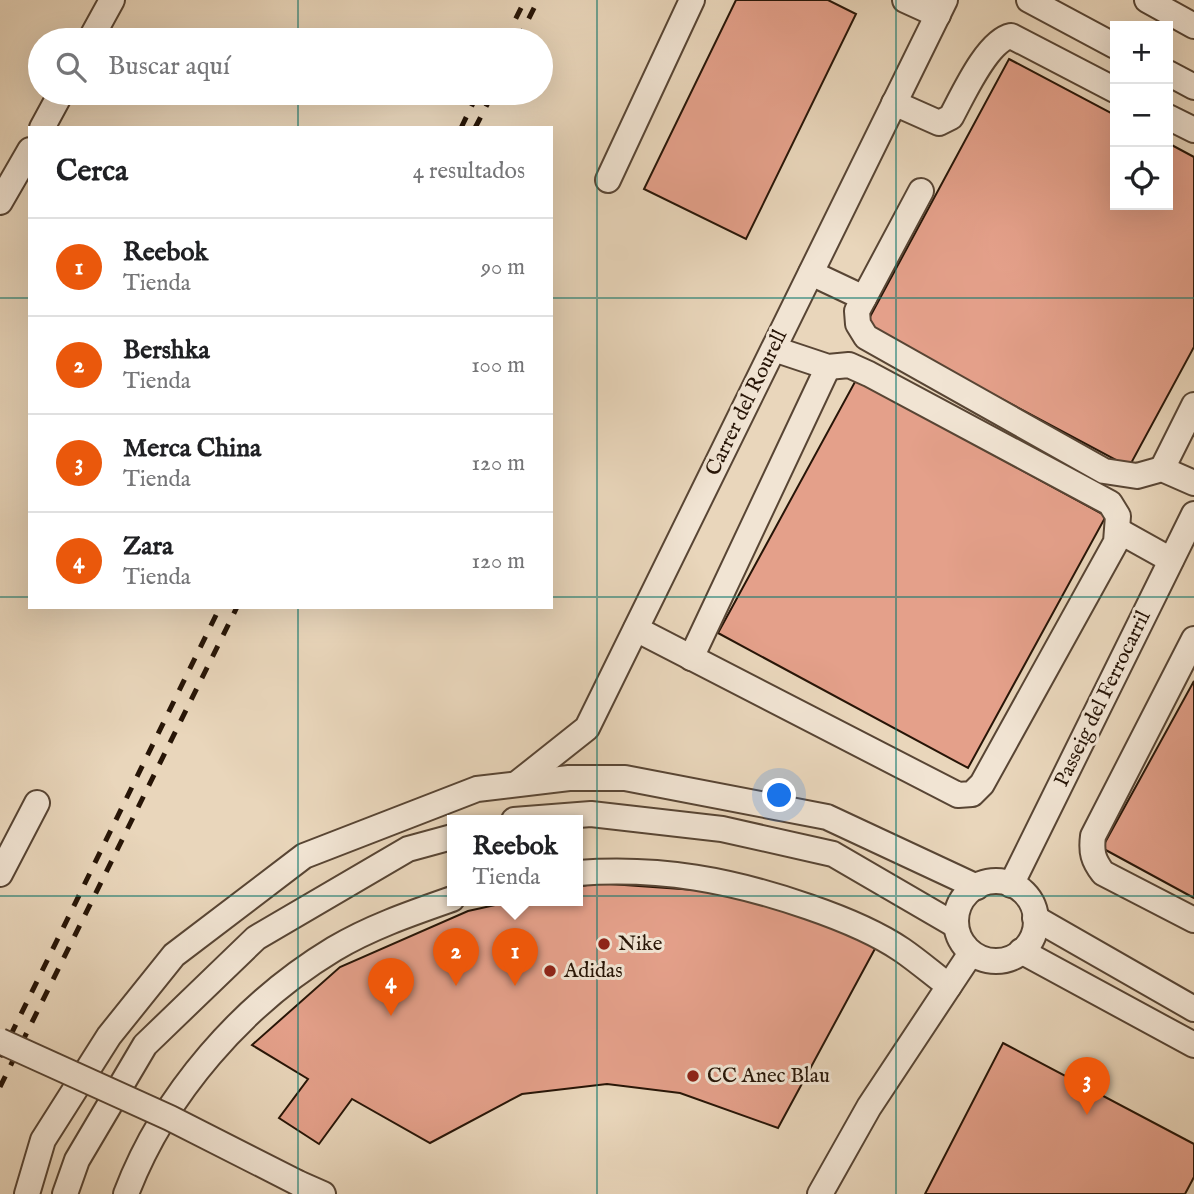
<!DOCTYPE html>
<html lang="es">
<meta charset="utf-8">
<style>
body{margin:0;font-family:"IM FELL English",serif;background:#f2f2f2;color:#202124}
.controls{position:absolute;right:21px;top:21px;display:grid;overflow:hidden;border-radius:0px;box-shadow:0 7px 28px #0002}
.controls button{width:63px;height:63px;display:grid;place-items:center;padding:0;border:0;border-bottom:2px solid #e0e0e0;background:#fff;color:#202124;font:35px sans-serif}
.you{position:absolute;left:780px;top:796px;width:24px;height:24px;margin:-18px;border:5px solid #fff;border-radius:50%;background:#1a73e8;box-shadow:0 0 0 10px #1a73e833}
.badge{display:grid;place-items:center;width:46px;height:46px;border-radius:50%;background:#ea580c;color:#fff;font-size:23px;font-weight:700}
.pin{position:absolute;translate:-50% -58px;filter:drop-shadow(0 2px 4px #0008)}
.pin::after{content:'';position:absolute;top:37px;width:24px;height:21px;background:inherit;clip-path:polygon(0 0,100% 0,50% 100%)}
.popup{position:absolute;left:447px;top:815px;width:136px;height:91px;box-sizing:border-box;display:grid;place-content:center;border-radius:0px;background:#fff;filter:drop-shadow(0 2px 5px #0005);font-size:23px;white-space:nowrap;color:#757577}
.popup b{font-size:26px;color:#202124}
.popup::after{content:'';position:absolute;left:50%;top:100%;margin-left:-14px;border:14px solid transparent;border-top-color:#fff}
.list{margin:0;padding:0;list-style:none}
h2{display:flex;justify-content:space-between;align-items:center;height:91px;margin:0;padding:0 28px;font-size:30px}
h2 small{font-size:23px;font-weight:400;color:#757577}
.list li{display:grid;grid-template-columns:46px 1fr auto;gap:21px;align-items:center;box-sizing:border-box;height:98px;padding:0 28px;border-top:2px solid #e0e0e0}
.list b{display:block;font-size:26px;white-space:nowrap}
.list p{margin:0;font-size:23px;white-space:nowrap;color:#757577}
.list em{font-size:23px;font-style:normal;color:#757577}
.icon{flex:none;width:38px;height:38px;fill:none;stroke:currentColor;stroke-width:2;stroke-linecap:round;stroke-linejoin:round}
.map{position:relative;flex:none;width:1194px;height:1194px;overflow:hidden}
.search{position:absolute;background:#fff;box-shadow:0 7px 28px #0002;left:28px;top:28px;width:525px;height:77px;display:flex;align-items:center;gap:18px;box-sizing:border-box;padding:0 24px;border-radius:38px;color:#757577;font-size:26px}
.panel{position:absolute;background:#fff;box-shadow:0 7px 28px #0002;left:28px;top:126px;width:525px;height:483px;border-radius:0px}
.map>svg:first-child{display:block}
.building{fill:#e4a08a;stroke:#271507;stroke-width:2}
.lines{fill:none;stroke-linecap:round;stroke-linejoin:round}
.minor-casing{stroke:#584534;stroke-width:28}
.minor{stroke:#f1e4d3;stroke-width:24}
.rail{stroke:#271507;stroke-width:5;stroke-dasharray:12 12;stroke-linecap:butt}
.minor-bridge-casing{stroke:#584534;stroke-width:28;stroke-linecap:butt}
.minor-bridge{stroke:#f1e4d3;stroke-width:24}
.grid{fill:none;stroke:#0f766e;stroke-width:2;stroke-opacity:0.55}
.poi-dot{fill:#8f2418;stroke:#f1e4d3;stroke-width:2.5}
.labels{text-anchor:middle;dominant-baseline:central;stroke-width:6;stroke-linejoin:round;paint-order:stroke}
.street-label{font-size:21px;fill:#271507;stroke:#f1e4d3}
.poi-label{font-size:21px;fill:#271507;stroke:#f1e4d3;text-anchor:start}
</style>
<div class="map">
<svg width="1194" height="1194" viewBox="0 0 1194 1194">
<rect width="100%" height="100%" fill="#e9d6bb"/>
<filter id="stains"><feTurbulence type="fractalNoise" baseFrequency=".00286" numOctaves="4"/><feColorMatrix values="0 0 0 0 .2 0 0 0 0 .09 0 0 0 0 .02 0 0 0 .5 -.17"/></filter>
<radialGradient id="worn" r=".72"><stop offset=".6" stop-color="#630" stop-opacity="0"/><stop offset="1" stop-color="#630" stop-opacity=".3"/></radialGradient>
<!-- building -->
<g class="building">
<polygon points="736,0 828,0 856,14 746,239 644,189"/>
<polygon points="1009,59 1115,115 1115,205 1168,205 1168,143 1194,157 1194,347 1129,467 865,326"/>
<polygon points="856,380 1106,516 968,768 718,633"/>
<polygon points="1194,681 1194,898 1102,848"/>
<polygon points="596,883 738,893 877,945 778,1128 680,1093 607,1084 522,1094 430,1143 352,1099 319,1144 279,1118 308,1079 252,1045 340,967 468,911 518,900 578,900 578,887"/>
<polygon points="1003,1043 1194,1144 1194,1177 1185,1194 925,1194"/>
</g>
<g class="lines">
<defs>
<g id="minor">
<polyline points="905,0 938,15"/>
<polyline points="1029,0 1115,46"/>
<polyline points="1147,0 1194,26"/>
<polyline points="90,40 112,0"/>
<polyline points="1168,73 1194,87"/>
<path d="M894,103l45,20 12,-6c12,-22 36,-76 60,-81l104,54"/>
<polyline points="1168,117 1194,130"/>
<polyline points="42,128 61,93"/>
<polyline points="608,180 692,0"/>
<polyline points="921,191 857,311 858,324 866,337 1104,471 1137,476 1162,469 1194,483"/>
<polyline points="0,202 30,150"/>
<polyline points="811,273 864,298"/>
<polyline points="1162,469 1194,405"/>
<polyline points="1119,531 1171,560"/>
<polyline points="636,629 958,795 972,794 982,784 1116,542 1118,516 1110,503 869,374 849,365 828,367 774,349"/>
<path d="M1194,639l-101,197c-2,16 0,24 10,37l91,47"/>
<polyline points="691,658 828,367"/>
<polyline points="519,782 587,728 945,0"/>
<polyline points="514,820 591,814 722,829 833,854 955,925"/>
<path d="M578,873c83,-6 153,7 231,34 32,11 65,24 93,43 16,11 31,24 47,36"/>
<polyline points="0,874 37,803"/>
<circle cx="996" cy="921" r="40"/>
<polyline points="1011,885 1194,514"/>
<polyline points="1035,918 1194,1009"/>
<polyline points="1021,951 1194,1045"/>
<polyline points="298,1183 323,1194"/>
<polyline points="27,1194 43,1140 109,1036 174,955 304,856 477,789 569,778 625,778 827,817 977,887"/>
<polyline points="65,1194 77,1160 145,1045 256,938 408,849 452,837"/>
<path d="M126,1194c38,-100 117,-190 208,-245 37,-22 78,-36 118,-50"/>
<polyline points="820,1194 869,1107 971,953"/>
</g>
</defs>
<!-- minor casing -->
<use href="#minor" class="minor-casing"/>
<!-- minor -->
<use href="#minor" class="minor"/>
<!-- rail -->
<g class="rail">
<polyline points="505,40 525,0"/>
<polyline points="518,40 538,0"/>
<polyline points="461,128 478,93"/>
<polyline points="475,128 493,93"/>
<polyline points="0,1057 220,607"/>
<polyline points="0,1087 237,607"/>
</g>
<defs>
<polyline id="minor-bridge" points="0,1041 170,1118 298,1183"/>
</defs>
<!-- minor-bridge casing -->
<use href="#minor-bridge" class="minor-bridge-casing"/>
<!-- minor-bridge -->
<use href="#minor-bridge" class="minor-bridge"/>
</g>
<!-- grid -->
<path class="grid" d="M298,0v40M597,0v1194M896,0v1194M298,93v35M0,298h30M551,298h643M0,597h30M551,597h643M298,607v587M0,896h1194"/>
<!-- markers -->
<g class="poi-dot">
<circle cx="604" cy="944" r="7"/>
<circle cx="550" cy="971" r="7"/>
<circle cx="693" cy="1076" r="7"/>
</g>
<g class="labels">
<!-- street labels -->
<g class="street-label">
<text transform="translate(747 403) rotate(-64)">Carrer del Rourell</text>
<text transform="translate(1103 699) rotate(-64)">Passeig del Ferrocarril</text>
</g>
<!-- poi labels -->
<g class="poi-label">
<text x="618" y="944">Nike</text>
<text x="564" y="971">Adidas</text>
<text x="707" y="1076">CC Anec Blau</text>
</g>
</g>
<rect width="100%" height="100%" filter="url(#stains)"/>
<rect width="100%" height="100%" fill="url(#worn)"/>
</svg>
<div class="controls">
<button>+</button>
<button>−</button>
<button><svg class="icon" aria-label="locate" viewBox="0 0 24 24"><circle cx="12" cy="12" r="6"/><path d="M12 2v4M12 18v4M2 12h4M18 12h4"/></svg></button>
</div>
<div class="you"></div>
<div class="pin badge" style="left:515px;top:986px">1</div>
<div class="popup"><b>Reebok</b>Tienda</div>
<div class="pin badge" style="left:456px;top:986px">2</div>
<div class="pin badge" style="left:1087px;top:1115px">3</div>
<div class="pin badge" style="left:391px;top:1016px">4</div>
<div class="search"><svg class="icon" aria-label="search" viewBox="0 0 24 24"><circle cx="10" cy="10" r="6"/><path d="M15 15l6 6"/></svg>Buscar aquí</div>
<section class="panel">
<h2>Cerca<small>4 resultados</small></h2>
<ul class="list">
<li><span class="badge">1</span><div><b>Reebok</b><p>Tienda</p></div><em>90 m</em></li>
<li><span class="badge">2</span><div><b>Bershka</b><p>Tienda</p></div><em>100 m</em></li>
<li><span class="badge">3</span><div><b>Merca China</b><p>Tienda</p></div><em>120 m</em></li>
<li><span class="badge">4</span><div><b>Zara</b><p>Tienda</p></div><em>120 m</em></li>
</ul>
</section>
</div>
